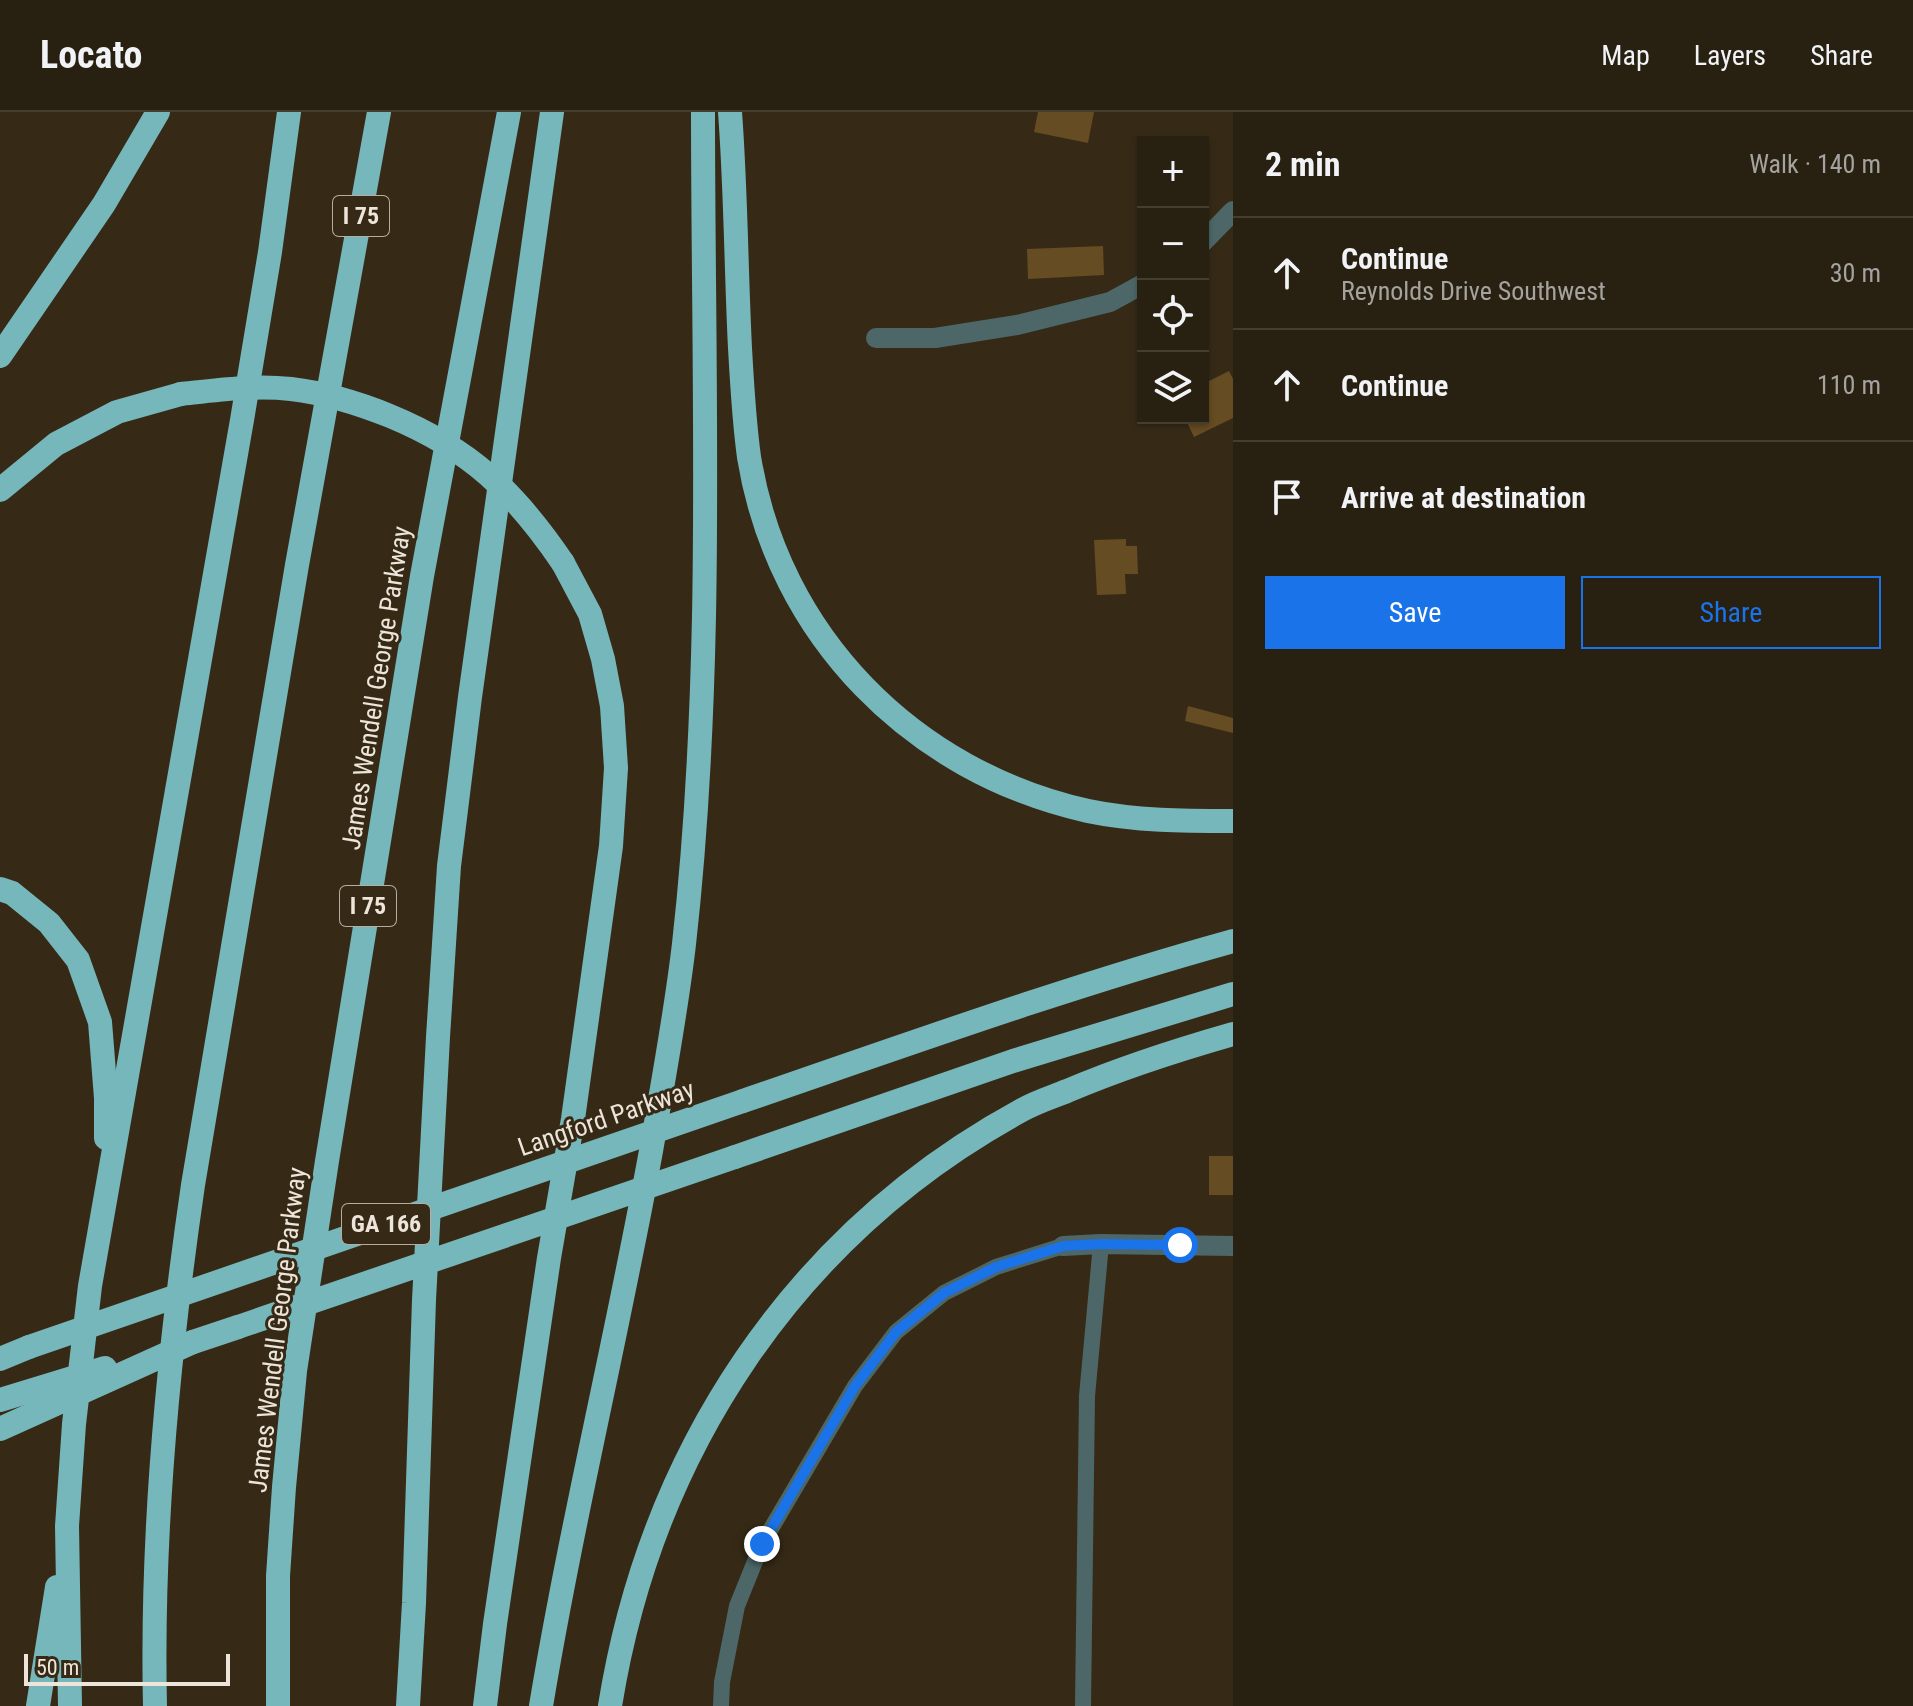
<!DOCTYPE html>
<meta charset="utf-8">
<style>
body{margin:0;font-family:"Roboto Condensed",sans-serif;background:#30281a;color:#f1f3f6}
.controls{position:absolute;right:24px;top:24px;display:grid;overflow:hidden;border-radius:0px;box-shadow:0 2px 6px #0004}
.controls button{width:72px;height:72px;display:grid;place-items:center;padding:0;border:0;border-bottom:2px solid #443e31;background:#282011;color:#f1f3f6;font:40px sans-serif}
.scale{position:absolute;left:24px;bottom:20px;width:206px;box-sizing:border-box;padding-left:8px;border:4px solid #ede5da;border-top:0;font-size:22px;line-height:28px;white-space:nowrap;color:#ede5da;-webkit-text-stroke:6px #362a17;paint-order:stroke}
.stop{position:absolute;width:24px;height:24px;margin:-18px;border:6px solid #1a73e8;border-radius:50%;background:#fff}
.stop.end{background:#1a73e8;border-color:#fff;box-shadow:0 2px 8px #0008}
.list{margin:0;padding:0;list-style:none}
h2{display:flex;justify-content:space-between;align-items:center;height:104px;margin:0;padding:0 32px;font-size:34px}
h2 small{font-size:26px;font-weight:400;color:#a5a39f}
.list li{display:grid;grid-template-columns:52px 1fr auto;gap:24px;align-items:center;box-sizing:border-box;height:112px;padding:0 32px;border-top:2px solid #443e31}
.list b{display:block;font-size:30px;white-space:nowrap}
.list p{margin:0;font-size:26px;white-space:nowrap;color:#a5a39f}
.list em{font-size:26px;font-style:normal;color:#a5a39f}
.actions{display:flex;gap:16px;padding:24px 32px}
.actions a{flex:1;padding:18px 0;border:2px solid #1a73e8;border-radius:0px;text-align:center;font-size:28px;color:#1a73e8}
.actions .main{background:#1a73e8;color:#fff}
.icon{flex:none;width:44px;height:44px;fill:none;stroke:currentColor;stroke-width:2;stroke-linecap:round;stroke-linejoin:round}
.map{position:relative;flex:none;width:1233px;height:1594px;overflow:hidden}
header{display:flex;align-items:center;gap:48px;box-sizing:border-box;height:112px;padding:0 40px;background:#282011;border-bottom:2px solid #443e31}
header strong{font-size:38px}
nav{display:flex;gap:44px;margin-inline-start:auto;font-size:28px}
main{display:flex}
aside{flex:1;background:#282011}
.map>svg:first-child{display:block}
.building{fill:#654c22}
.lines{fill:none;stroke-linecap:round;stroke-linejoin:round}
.lane{stroke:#4d6768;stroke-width:16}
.street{stroke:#4d6768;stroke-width:20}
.highway{stroke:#75b7ba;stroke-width:24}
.highway-bridge{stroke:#75b7ba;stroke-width:24}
.route{stroke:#1a73e8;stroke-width:10}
.labels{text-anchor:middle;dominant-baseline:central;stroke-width:6;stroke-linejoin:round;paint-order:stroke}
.shield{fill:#362a17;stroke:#b6ada0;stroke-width:2}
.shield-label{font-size:24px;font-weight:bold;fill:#ede5da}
.street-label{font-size:26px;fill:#ede5da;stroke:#362a17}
</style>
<header>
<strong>Locato</strong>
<nav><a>Map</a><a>Layers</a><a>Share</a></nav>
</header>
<main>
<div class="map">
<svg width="1233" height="1594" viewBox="0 0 1233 1594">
<rect width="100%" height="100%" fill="#362a17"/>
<!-- building -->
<g class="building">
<polygon points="1038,0 1094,0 1088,31 1034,20"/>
<polygon points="1103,134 1104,163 1028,167 1027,137"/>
<polygon points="1229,259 1233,267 1233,306 1194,325 1185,306 1203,306 1203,280 1205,279 1203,272"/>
<polygon points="1126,427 1126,434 1137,434 1138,462 1125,462 1126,482 1097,483 1094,428"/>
<polygon points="1188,594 1233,606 1233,621 1185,609"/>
<rect x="1209" y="1044" width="24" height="39"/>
</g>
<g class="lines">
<!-- lane -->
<g class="lane">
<polyline points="721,1594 722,1570 737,1494 762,1432 855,1274 896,1220 944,1181 996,1155 1063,1134"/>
<polyline points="1083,1594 1087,1284 1101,1132"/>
</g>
<!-- street -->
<g class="street">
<polyline points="1203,130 1233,99"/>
<polyline points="876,226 935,226 1017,213 1110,190 1143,172"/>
<polyline points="1063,1134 1101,1132 1233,1134"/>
</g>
<!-- highway -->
<g class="highway">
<path d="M730,0c6,79 6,157 10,236 2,36 4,73 9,109 29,179 164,315 339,354 48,10 97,10 145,10"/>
<polyline points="0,244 104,92 158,0"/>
<polyline points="0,378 56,332 117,300 181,282"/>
<polyline points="0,777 12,781 49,811 78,848 100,910 106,986 106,1026"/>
<path d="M743,989c163,-56 324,-114 490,-160"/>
<polyline points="735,1045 1013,949 1233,882"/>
<polyline points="193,1230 238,1215"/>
<polyline points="0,1247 29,1235"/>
<polyline points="38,1594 57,1475"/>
<polyline points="70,1594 67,1414 74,1312 90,1174 242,308 270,140 289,0"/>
<path d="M155,1594c-4,-173 13,-350 38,-521l104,-620 82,-453"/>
<polyline points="278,1594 278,1464 284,1375 295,1259 327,1049 422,464 509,0"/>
<polyline points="408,1594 414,1491 424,1188 438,925 449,754 470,585 552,0"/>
<polyline points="485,1594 495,1512 549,1146 573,1007 611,734 616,656 612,594 603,547 590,502 563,451"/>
<path d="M541,1594c31,-186 76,-369 110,-555 12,-69 25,-138 33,-207 31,-276 19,-555 19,-832"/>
<path d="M610,1594c41,-255 184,-472 412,-596 14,-8 30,-13 45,-19 54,-23 110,-41 166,-57"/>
</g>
<!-- highway-bridge -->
<g class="highway-bridge">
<path d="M181,282c37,-4 73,-9 110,-5 34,4 67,14 99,27 80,33 125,76 173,147"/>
<polyline points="238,1215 735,1045"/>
<polyline points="29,1235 743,989"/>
<polyline points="0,1288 105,1256"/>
<polyline points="0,1317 193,1230"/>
</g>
</g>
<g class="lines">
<!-- route -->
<polyline class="route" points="762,1432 855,1274 896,1220 944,1181 996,1155 1063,1134 1101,1132 1180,1133"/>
</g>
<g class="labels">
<!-- shield labels -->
<g class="shield">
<rect x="333" y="84" width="56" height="40" rx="6"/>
<rect x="340" y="774" width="56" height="40" rx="6"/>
<rect x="342" y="1092" width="88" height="40" rx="6"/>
</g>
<g class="shield-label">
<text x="361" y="104">I 75</text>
<text x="368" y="794">I 75</text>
<text x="386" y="1112">GA 166</text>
</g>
<!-- street labels -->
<g class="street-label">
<text transform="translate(376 576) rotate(-81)">James Wendell George Parkway</text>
<text transform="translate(606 1006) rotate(-19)">Langford Parkway</text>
<text transform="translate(277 1218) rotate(-83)">James Wendell George Parkway</text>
</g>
</g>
</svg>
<div class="controls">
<button>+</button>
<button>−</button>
<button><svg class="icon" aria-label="locate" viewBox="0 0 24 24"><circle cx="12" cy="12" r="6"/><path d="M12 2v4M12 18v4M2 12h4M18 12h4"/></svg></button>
<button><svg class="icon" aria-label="layers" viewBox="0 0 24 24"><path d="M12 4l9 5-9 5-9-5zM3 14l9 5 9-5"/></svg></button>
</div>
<div class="scale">50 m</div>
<div class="stop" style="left:1180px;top:1133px"></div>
<div class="stop end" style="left:762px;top:1432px"></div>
</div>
<aside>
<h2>2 min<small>Walk · 140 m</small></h2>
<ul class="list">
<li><svg class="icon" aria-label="ahead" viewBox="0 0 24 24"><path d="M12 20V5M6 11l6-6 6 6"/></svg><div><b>Continue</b><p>Reynolds Drive Southwest</p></div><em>30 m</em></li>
<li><svg class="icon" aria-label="ahead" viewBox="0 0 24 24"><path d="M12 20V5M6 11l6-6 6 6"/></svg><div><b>Continue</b></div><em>110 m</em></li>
<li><svg class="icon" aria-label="arrive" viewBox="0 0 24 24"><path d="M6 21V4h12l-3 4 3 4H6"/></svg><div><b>Arrive at destination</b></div></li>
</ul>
<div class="actions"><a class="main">Save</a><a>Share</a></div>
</aside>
</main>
